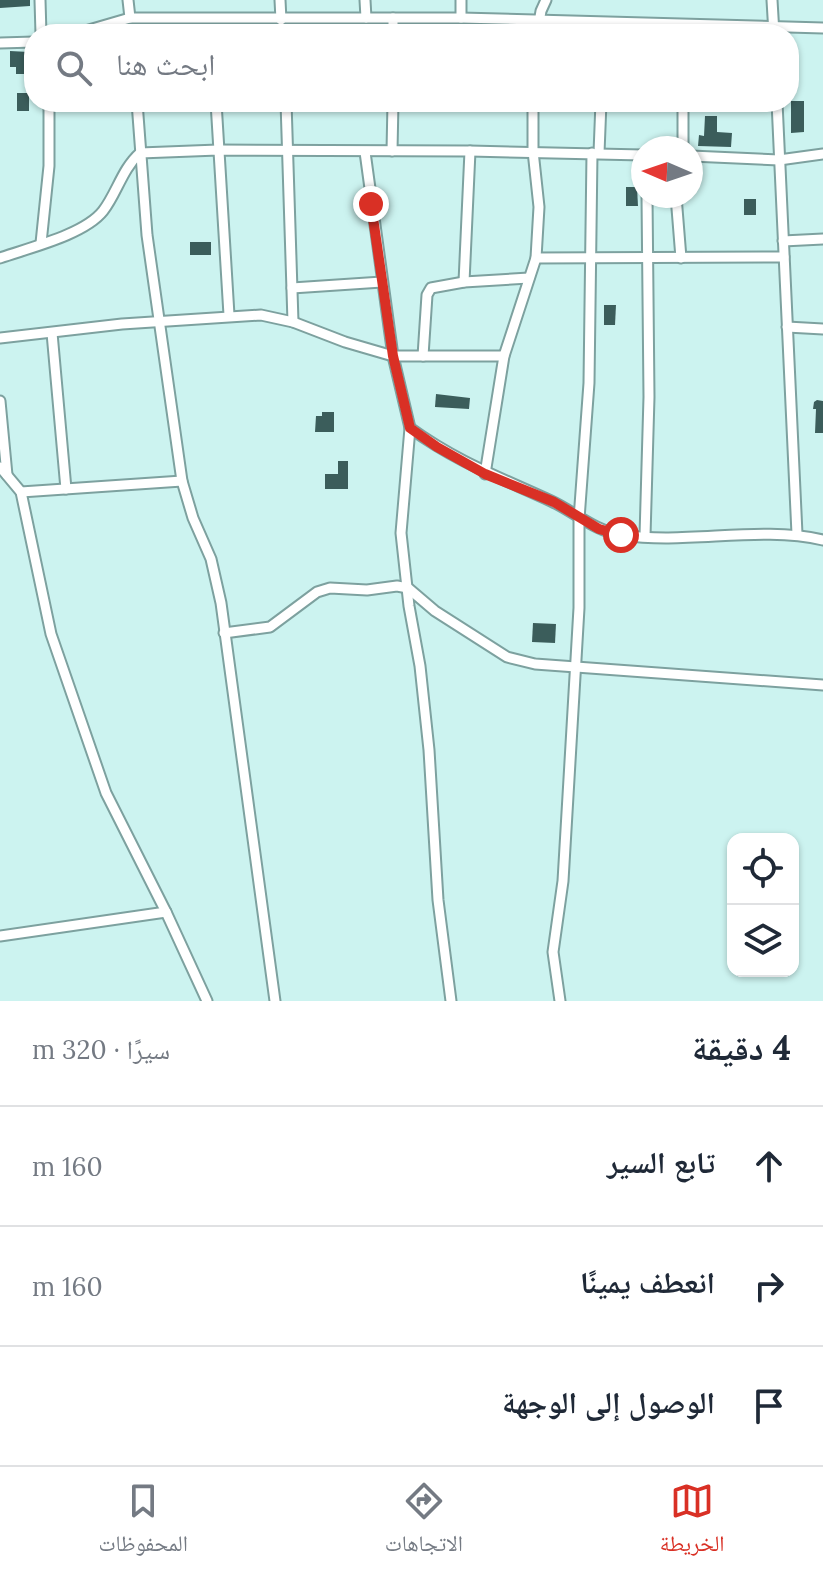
<!DOCTYPE html>
<html lang="ar">
<meta charset="utf-8">
<style>
body{margin:0;font-family:Lora,"Noto Naskh Arabic",serif;background:#f6f6f7;color:#1f2937;direction:rtl}
.controls{position:absolute;right:24px;bottom:24px;display:grid;overflow:hidden;border-radius:16px;box-shadow:0 2px 6px #0004}
.controls button{width:72px;height:72px;display:grid;place-items:center;padding:0;border:0;border-bottom:2px solid #e0e1e3;background:#fff;color:#1f2937;font:40px sans-serif}
.compass{position:absolute;left:631px;top:136px;width:72px;height:72px;border-radius:50%;background:#fff;box-shadow:0 2px 6px #0004;rotate:272deg}
.stop{position:absolute;width:24px;height:24px;margin:-18px;border:6px solid #d93025;border-radius:50%;background:#fff}
.stop.end{background:#d93025;border-color:#fff;box-shadow:0 2px 8px #0008}
.list{margin:0;padding:0;list-style:none}
h2{display:flex;justify-content:space-between;align-items:center;height:104px;margin:0;padding:0 32px;font-size:34px}
h2 small{font-size:26px;font-weight:400;color:#747a83}
.list li{display:grid;grid-template-columns:52px 1fr auto;gap:24px;align-items:center;box-sizing:border-box;height:120px;padding:0 32px;border-top:2px solid #e0e1e3}
.list b{display:block;font-size:30px;white-space:nowrap}
.list em{font-size:26px;font-style:normal;color:#747a83}
.icon{flex:none;width:44px;height:44px;fill:none;stroke:currentColor;stroke-width:2;stroke-linecap:round;stroke-linejoin:round}
.map{position:relative;flex:none;width:823px;height:1001px;overflow:hidden;direction:ltr}
.search{position:absolute;background:#fff;box-shadow:0 2px 6px #0004;left:24px;right:24px;top:24px;height:88px;display:flex;align-items:center;gap:20px;box-sizing:border-box;padding:0 28px;border-radius:32px;color:#747a83;font-size:30px}
.sheet{height:464px;background:#fff}
nav{display:flex;justify-content:space-around;align-items:center;box-sizing:border-box;height:112px;border-top:2px solid #e0e1e3;background:#fff;font-size:22px;color:#747a83}
nav a{display:grid;justify-items:center;gap:4px}
nav .on{color:#d93025}
.map>svg:first-child{display:block}
.building{fill:#3b5d5b}
.lines{fill:none;stroke-linecap:round;stroke-linejoin:round}
.minor-casing{stroke:#7da19f;stroke-width:13}
.minor{stroke:#fff;stroke-width:9}
.route{stroke:#d93025;stroke-width:10}
</style>
<div class="map">
<svg width="823" height="1001" viewBox="0 0 823 1001">
<rect width="100%" height="100%" fill="#ccf3f0"/>
<!-- building -->
<g class="building">
<polygon points="0,0 30,0 30,6 0,8"/>
<polygon points="10,51 29,52 28,74 16,74 16,67 10,67"/>
<rect x="17" y="93" width="12" height="18"/>
<polygon points="791,101 804,101 804,132 791,133"/>
<polygon points="705,116 717,116 717,132 732,133 731,147 698,146 699,135 704,136"/>
<polygon points="626,187 637,187 638,206 626,206"/>
<rect x="744" y="199" width="12" height="16"/>
<rect x="190" y="242" width="21" height="13"/>
<polygon points="604,305 616,305 615,325 604,325"/>
<polygon points="436,394 470,398 469,409 435,407"/>
<polygon points="817,400 823,401 823,433 815,433 816,409 813,409 814,402"/>
<polygon points="322,412 334,412 334,432 315,432 316,416 322,416"/>
<polygon points="338,461 348,461 348,489 325,489 325,474 338,474"/>
<polygon points="533,623 556,624 555,643 532,642"/>
</g>
<g class="lines">
<defs>
<g id="minor">
<polyline points="40,0 41,34"/>
<polyline points="128,0 130,18"/>
<polyline points="280,0 281,20"/>
<polyline points="365,0 366,18"/>
<polyline points="772,0 774,34"/>
<polyline points="461,18 461,0"/>
<polyline points="75,34 130,18 461,18 823,28"/>
<polyline points="134,34 138,31 281,34"/>
<polyline points="393,34 393,18"/>
<polyline points="537,34 541,11 546,0"/>
<polyline points="0,43 34,42"/>
<polyline points="137,102 147,235 182,481 193,518 211,559 221,603 275,1001"/>
<polyline points="216,102 229,315"/>
<polyline points="286,102 293,322"/>
<polyline points="683,102 683,148"/>
<polyline points="777,102 797,534"/>
<polyline points="392,151 393,102"/>
<polyline points="365,152 393,356 410,428 401,533 409,606 420,666 429,750 438,900 451,1001"/>
<polyline points="599,153 601,102"/>
<polyline points="691,156 779,160 823,154"/>
<polyline points="676,196 681,258"/>
<polyline points="783,241 823,239"/>
<polyline points="41,243 49,166 49,102"/>
<path d="M0,258c28,-10 84,-23 103,-47 14,-18 19,-42 37,-58l78,-3 252,1 173,4"/>
<polyline points="536,258 784,257"/>
<polyline points="464,282 470,151"/>
<polyline points="292,288 382,282"/>
<polyline points="787,327 823,329"/>
<polyline points="52,333 66,489"/>
<polyline points="0,338 122,324 261,315 293,322 345,342 393,356 504,356"/>
<polyline points="423,356 427,295 431,288 464,282 529,278"/>
<polyline points="0,401 7,475"/>
<path d="M410,428c47,34 89,49 141,73 24,11 43,30 71,34 66,10 137,-10 201,5"/>
<polyline points="0,467 21,492 51,634 106,793 166,912 207,1001"/>
<polyline points="485,474 504,356 536,258 539,207 533,151 533,102"/>
<polyline points="21,492 182,481"/>
<polyline points="645,536 649,397 647,196"/>
<polyline points="224,633 270,627 317,592 330,588 367,590 397,586 408,588 435,611 507,657 535,664 823,685"/>
<polyline points="0,936 166,912"/>
<polyline points="560,1001 553,952 563,881 579,608 579,519 589,383 592,153"/>
</g>
</defs>
<!-- minor casing -->
<use href="#minor" class="minor-casing"/>
<!-- minor -->
<use href="#minor" class="minor"/>
</g>
<g class="lines">
<!-- route -->
<polyline class="route" points="371,204 393,356 410,428 437,447 485,474 554,502 599,529 621,535"/>
</g>
</svg>
<div class="controls">
<button><svg class="icon" aria-label="locate" viewBox="0 0 24 24"><circle cx="12" cy="12" r="6"/><path d="M12 2v4M12 18v4M2 12h4M18 12h4"/></svg></button>
<button><svg class="icon" aria-label="layers" viewBox="0 0 24 24"><path d="M12 4l9 5-9 5-9-5zM3 14l9 5 9-5"/></svg></button>
</div>
<svg class="compass" viewBox="-18 -18 36 36"><path d="M0-13l5 13h-10z" fill="#e53935"/><path d="M0 13l5-13h-10z" fill="#747a83"/></svg>
<div class="stop" style="left:621px;top:535px"></div>
<div class="stop end" style="left:371px;top:204px"></div>
<div class="search"><svg class="icon" aria-label="search" viewBox="0 0 24 24"><circle cx="10" cy="10" r="6"/><path d="M15 15l6 6"/></svg>ابحث هنا</div>
</div>
<section class="sheet">
<h2>4 دقيقة<small>سيرًا · 320 m</small></h2>
<ul class="list">
<li><svg class="icon" aria-label="ahead" viewBox="0 0 24 24"><path d="M12 20V5M6 11l6-6 6 6"/></svg><div><b>تابع السير</b></div><em>160 m</em></li>
<li><svg class="icon" aria-label="right" viewBox="0 0 24 24"><path d="M7 20v-9h11M14 6l5 5-5 5"/></svg><div><b>انعطف يمينًا</b></div><em>160 m</em></li>
<li><svg class="icon" aria-label="arrive" viewBox="0 0 24 24"><path d="M6 21V4h12l-3 4 3 4H6"/></svg><div><b>الوصول إلى الوجهة</b></div></li>
</ul>
</section>
<nav>
<a class="on"><svg class="icon" aria-label="map" viewBox="0 0 24 24"><path d="M3 6l6-2 6 2 6-2v14l-6 2-6-2-6 2zM9 4v14M15 6v14"/></svg>الخريطة</a>
<a><svg class="icon" aria-label="directions" viewBox="0 0 24 24"><path d="M12 3l9 9-9 9-9-9zM9 14v-3h6M13 9l2 2-2 2"/></svg>الاتجاهات</a>
<a><svg class="icon" aria-label="saved" viewBox="0 0 24 24"><path d="M7 4h10v16l-5-4-5 4z"/></svg>المحفوظات</a>
</nav>
